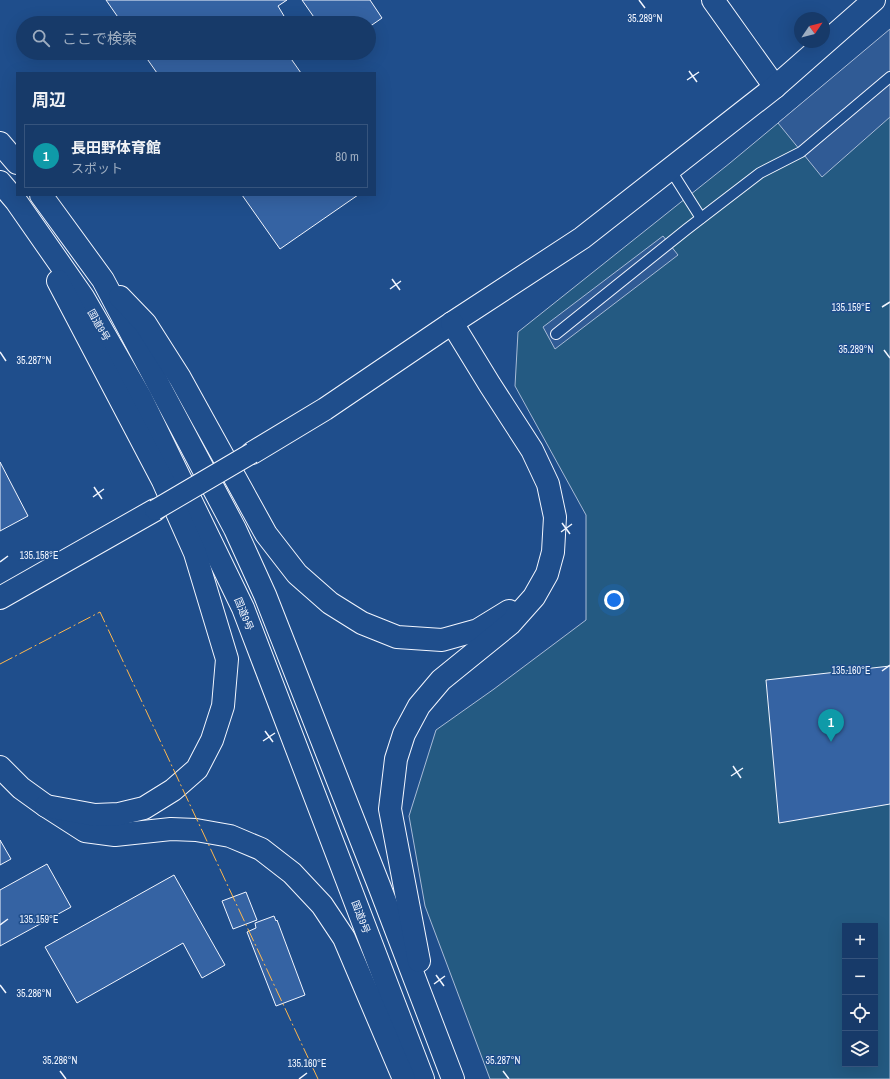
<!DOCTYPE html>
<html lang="ja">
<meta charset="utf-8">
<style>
body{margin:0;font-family:"Archivo Narrow","Noto Sans JP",sans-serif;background:#20416f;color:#f1f3f6}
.controls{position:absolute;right:12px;bottom:12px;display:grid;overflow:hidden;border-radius:0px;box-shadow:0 4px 16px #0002}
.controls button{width:36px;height:36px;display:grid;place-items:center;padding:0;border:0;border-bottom:1px solid #36547d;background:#173a69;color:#f1f3f6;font:20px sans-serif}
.compass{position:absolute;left:794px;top:12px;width:36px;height:36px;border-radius:50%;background:#173a69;box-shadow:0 4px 16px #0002;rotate:55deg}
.you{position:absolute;left:614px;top:600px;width:14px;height:14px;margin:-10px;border:3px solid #fff;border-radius:50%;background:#1a73e8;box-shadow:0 0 0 6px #1a73e833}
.badge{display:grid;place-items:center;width:26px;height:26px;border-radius:50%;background:#8abfa5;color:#fff;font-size:13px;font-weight:700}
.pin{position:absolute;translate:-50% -33px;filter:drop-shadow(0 1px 2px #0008)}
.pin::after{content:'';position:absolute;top:21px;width:14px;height:12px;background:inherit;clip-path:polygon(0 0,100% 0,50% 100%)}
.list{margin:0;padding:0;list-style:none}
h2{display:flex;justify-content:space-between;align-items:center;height:52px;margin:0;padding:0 16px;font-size:17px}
h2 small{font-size:13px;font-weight:400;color:#9eadc0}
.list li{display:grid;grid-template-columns:26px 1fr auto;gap:12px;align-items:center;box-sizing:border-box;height:64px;margin:0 8px 8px;padding:0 8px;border:1px solid #36547d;border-radius:0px}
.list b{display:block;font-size:15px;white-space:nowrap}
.list p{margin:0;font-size:13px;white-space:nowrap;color:#9eadc0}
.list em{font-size:13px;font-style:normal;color:#9eadc0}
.icon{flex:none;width:22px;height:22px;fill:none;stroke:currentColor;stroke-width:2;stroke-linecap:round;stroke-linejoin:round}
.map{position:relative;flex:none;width:890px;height:1079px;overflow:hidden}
.search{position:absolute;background:#173a69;box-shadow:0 4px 16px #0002;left:16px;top:16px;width:360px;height:44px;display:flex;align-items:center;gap:10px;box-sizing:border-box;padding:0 14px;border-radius:22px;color:#9eadc0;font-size:15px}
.panel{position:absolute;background:#173a69;box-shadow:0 4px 16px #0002;left:16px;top:72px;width:360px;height:124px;border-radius:0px}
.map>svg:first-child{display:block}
.green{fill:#245a82;stroke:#a8bbd7;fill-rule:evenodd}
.parking{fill:#305b95;stroke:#a8bbd7}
.building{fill:#3563a3;stroke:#f2f6ff}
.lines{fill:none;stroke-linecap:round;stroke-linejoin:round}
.service-casing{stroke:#f2f6ff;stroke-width:12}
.tertiary-casing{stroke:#f2f6ff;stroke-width:24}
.trunk-casing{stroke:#f2f6ff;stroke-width:24}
.service{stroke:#1f4e8c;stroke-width:10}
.tertiary{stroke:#1f4e8c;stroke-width:22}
.trunk{stroke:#1f4e8c;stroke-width:22}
.minor-bridge-casing{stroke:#f2f6ff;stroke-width:22;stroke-linecap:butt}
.minor-bridge{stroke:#1f4e8c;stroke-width:20}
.power{stroke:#ffb74d;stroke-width:1;stroke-dasharray:14 3 2 3;stroke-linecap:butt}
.ticks{fill:none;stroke:#f2f6ff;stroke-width:1.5}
.labels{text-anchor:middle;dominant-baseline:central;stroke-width:3;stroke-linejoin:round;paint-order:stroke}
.street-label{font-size:10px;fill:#f2f6ff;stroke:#1f4e8c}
.ticks-label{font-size:10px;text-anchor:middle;fill:#f2f6ff;stroke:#1f4e8c;stroke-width:3;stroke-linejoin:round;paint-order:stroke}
</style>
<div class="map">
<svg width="890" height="1079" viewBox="0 0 890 1079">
<rect width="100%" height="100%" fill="#1f4e8c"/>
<!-- green -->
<path class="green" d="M890,30v1049h-400l-65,-173 -16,-90 27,-86 58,-41 92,-69v-105l-71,-129 3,-54 212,-169zM845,926h30v138h-30z"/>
<!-- parking -->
<g class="parking">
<polygon points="890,29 890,117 822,177 778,123"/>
<polygon points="663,236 678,255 555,349 543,327"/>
</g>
<!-- building -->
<g class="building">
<polygon points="106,0 287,0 278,6 284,16 274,23 122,23"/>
<polygon points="302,0 370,0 382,18 369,27 369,23 318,23"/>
<polygon points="143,53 279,53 279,54 281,53 287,53 301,73 157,73"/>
<polygon points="242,195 358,195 280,249"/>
<polygon points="0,462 28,516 0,531"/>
<polygon points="890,666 890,804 779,823 766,680"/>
<polygon points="0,840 11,859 0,865"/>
<polygon points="47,864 71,907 0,946 0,890"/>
<polygon points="174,875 225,965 202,978 183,943 77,1003 45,947"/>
<polygon points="246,892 257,920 233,929 222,901"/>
<polygon points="274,916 276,921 277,920 305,995 276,1006 247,932 256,928 255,923"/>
</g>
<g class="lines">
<defs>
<g id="service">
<polyline points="670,169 701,218"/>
<polyline points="556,334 687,229 760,173 801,152 890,77"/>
</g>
<g id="tertiary">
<polyline points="713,0 775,87"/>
<polyline points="252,453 325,409 452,323 582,238 775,87 874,0"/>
<polyline points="0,598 155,510"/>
</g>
<g id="trunk">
<polyline points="0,143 17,163"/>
<polyline points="0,182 16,201 83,297 141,398 243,608 423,1079"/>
<polyline points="41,195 103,280 235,529 265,595 380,888 453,1079"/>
<polyline points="120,297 145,323 180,378 266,534 297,574 330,603 362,623 397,637 442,640 478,630 509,611"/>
<polyline points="0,767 21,788 46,806 85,831 115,835 171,829 196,830 230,836 261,849 292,873 322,905 344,938 404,1079"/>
<polyline points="46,806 95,815 119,814 144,808 173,790 197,769 212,740 223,706 227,659 195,553 163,481 58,281"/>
<polyline points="419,961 390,809 396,759 404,734 419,706 441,680 510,624 534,597 547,574 553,552 555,517 548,484 532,450 490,385 452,323"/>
</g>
</defs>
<!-- service casing -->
<use href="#service" class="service-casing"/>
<!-- tertiary casing -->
<use href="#tertiary" class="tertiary-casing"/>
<!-- trunk casing -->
<use href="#trunk" class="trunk-casing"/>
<!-- service -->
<use href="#service" class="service"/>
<!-- tertiary -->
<use href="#tertiary" class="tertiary"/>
<!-- trunk -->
<use href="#trunk" class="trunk"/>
<defs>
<polyline id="minor-bridge" points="155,510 252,453"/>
</defs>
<!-- minor-bridge casing -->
<use href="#minor-bridge" class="minor-bridge-casing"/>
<!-- minor-bridge -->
<use href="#minor-bridge" class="minor-bridge"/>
<!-- power -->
<polyline class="power" points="0,664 100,612 318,1079"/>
</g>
<!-- ticks -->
<path class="ticks" d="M639,0l6,8M689,71l8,11M687,80l12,-8M392,279l8,11M390,289l11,-8M882,307l8,-5M884,350l6,8M0,352l6,9M94,487l8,12M93,497l11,-8M562,523l8,11M561,532l11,-8M0,562l8,-6M882,671l8,-6M265,731l8,11M263,741l12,-8M733,766l8,12M731,776l12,-8M0,925l8,-6M436,975l8,11M434,984l11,-8M0,985l6,8M60,1071l6,8M503,1071l6,8M299,1079l8,-6"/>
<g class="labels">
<!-- street labels -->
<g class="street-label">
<text transform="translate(99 325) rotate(60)">国道9号</text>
<text transform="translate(244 614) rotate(68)">国道9号</text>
<text transform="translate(361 917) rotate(69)">国道9号</text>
</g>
</g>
<g class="ticks-label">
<text x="645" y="22">35.289°N</text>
<text x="851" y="311">135.159°E</text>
<text x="856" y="353">35.289°N</text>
<text x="34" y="364">35.287°N</text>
<text x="39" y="559">135.158°E</text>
<text x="851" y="674">135.160°E</text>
<text x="39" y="923">135.159°E</text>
<text x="34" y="997">35.286°N</text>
<text x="60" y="1064">35.286°N</text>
<text x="503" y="1064">35.287°N</text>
<text x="307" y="1067">135.160°E</text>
</g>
</svg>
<div class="controls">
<button>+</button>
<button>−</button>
<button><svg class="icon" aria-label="locate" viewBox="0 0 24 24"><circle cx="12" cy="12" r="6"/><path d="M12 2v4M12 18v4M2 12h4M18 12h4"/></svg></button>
<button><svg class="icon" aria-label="layers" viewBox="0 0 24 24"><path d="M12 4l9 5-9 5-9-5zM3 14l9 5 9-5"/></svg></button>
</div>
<svg class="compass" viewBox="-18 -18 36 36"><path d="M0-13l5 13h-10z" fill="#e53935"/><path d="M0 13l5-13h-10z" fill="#9eadc0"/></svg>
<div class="you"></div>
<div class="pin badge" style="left:831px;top:742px;background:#0f9aa8">1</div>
<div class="search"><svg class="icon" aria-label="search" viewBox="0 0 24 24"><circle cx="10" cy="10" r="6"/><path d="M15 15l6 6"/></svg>ここで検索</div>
<section class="panel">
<h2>周辺<small></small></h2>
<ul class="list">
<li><span class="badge" style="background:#0f9aa8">1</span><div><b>長田野体育館</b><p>スポット</p></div><em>80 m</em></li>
</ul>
</section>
</div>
